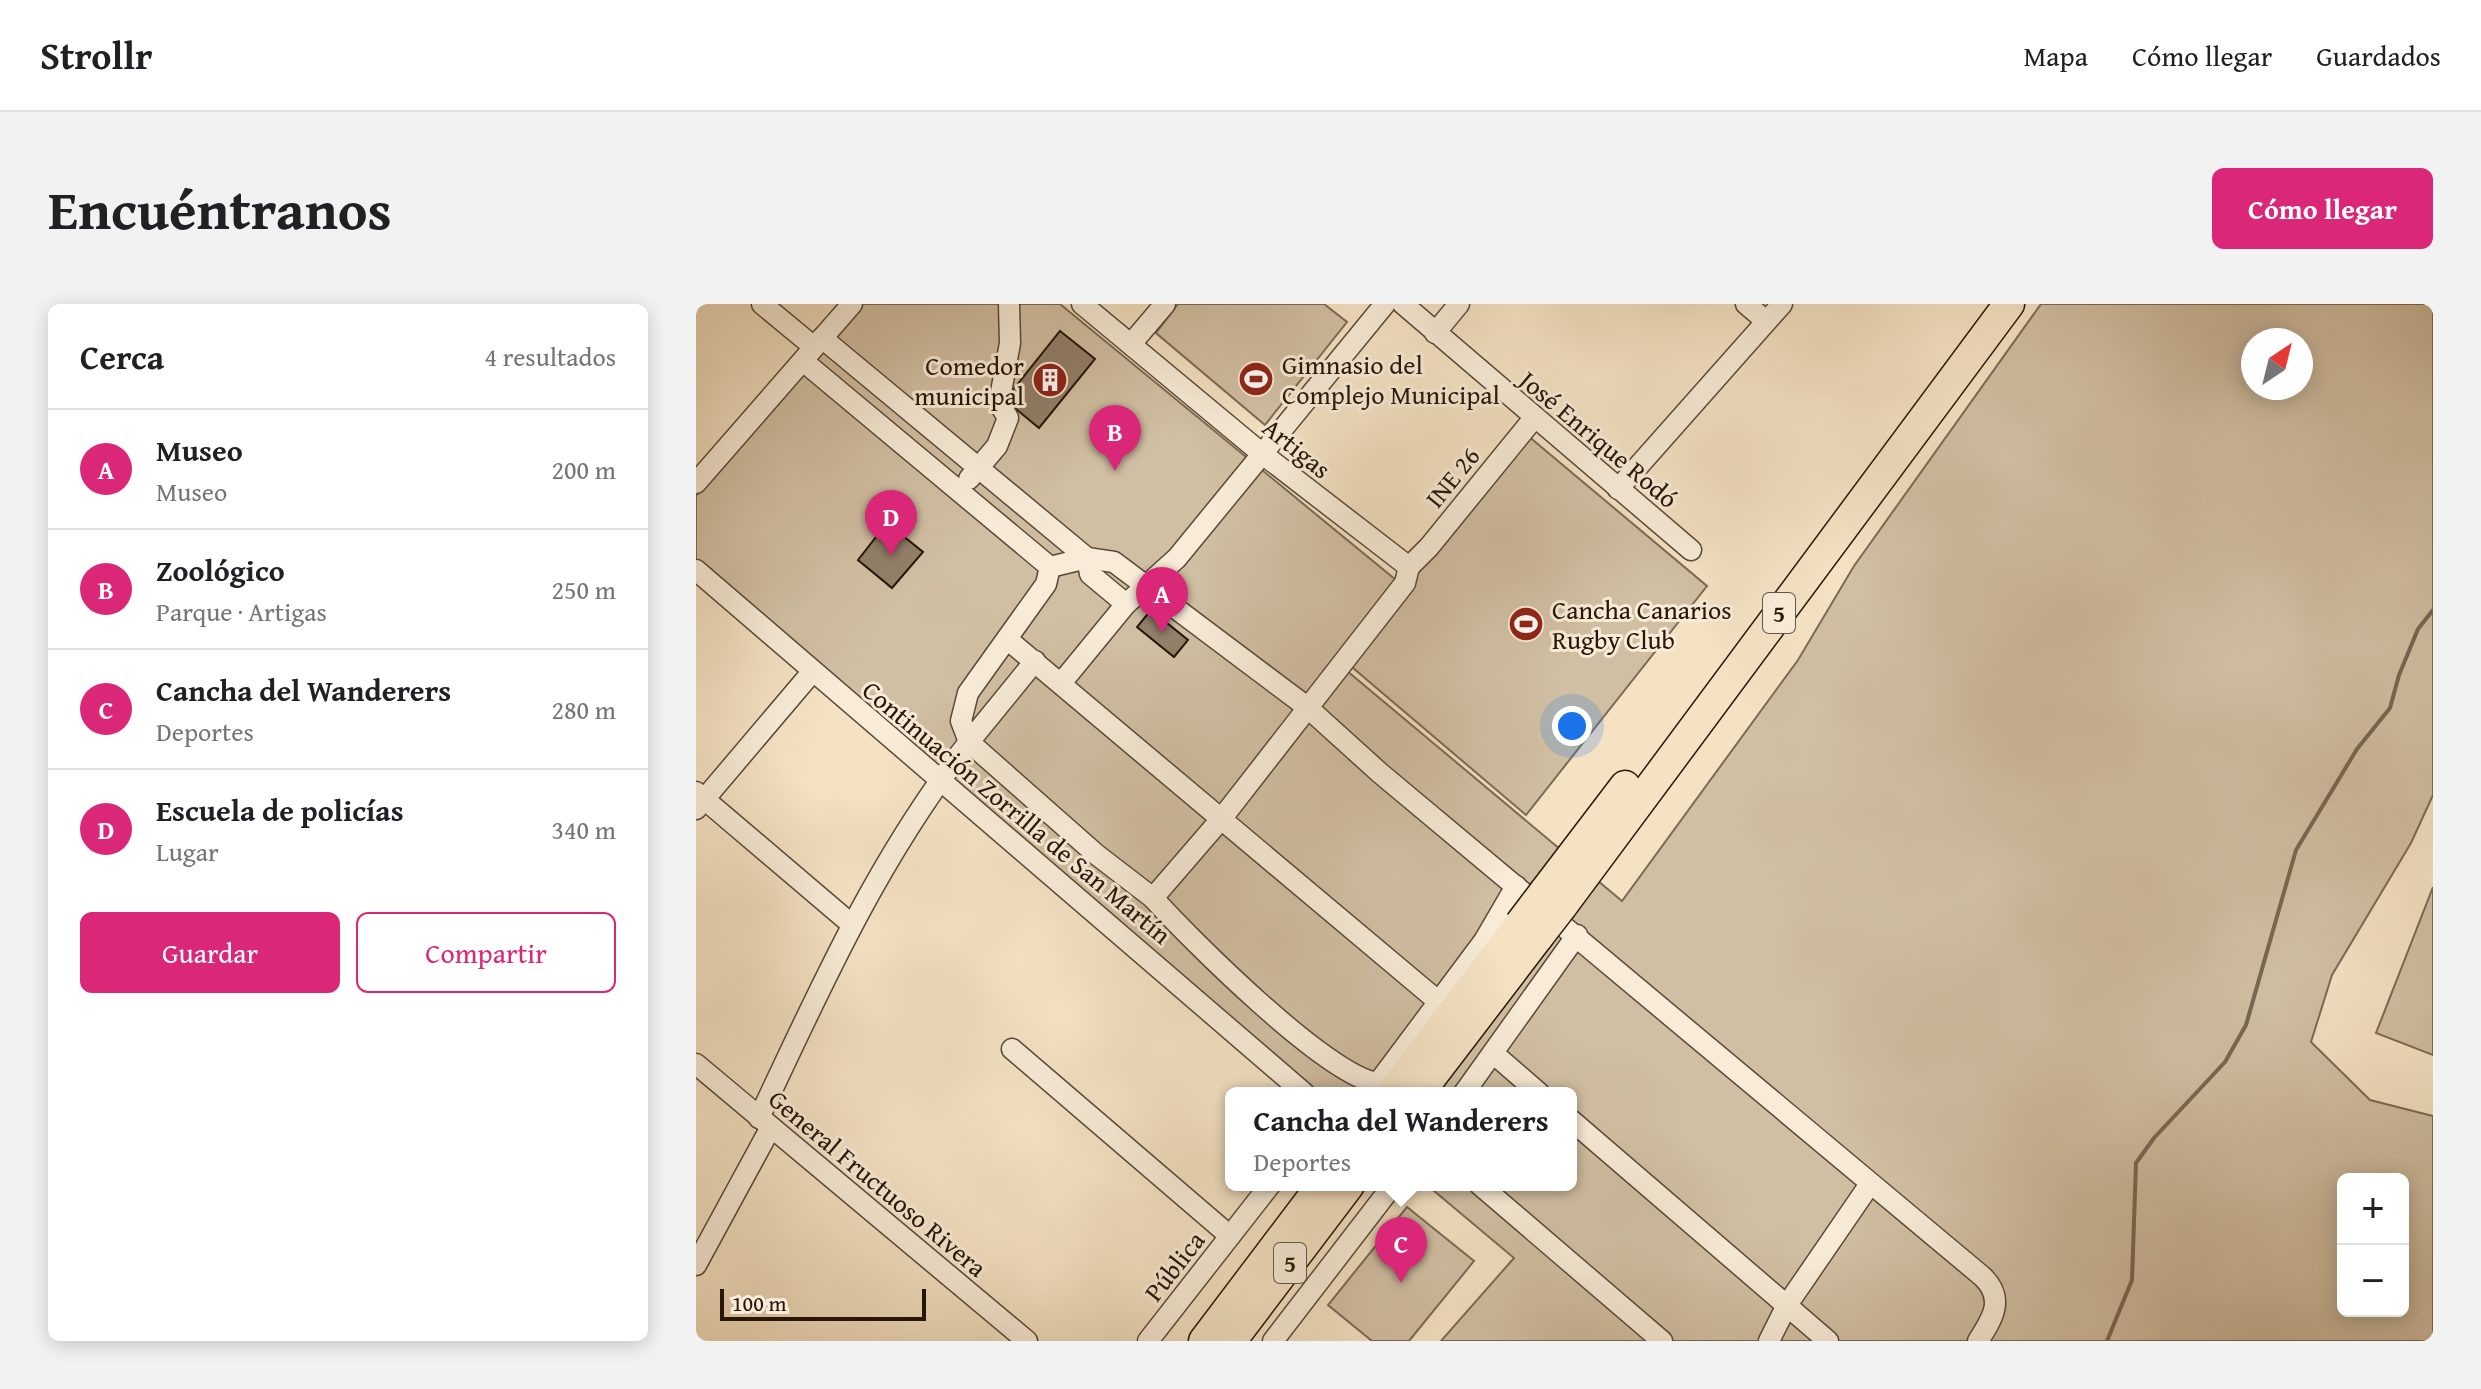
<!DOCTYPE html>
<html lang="es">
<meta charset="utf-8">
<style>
body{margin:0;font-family:"Gentium Book Plus",serif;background:#f2f2f2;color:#202124}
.controls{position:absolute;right:24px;bottom:24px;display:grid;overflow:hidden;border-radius:12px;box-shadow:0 4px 20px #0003}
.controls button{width:72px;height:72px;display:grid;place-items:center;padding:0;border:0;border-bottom:2px solid #e0e0e0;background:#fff;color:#202124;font:40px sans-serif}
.compass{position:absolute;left:1545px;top:24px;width:72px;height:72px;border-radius:50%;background:#fff;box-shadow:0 4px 20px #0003;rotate:35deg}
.scale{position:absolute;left:24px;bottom:20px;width:206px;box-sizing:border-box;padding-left:8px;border:4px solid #271609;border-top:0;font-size:22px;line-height:28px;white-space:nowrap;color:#271609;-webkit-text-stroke:6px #f8ecd8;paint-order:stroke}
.you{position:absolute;left:876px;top:422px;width:28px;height:28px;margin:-20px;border:6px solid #fff;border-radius:50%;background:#1a73e8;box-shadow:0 0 0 12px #1a73e833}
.badge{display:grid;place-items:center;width:52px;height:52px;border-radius:50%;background:#db2777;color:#fff;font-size:26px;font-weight:700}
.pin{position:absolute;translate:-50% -66px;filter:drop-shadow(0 2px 4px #0008)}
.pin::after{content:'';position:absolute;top:42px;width:28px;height:24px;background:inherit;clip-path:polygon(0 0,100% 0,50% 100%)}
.popup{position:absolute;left:529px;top:783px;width:352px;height:104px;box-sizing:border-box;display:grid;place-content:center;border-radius:12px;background:#fff;filter:drop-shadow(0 2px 6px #0005);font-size:26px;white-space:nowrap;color:#757577}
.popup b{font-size:30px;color:#202124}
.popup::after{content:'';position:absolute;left:50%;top:100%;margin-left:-16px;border:16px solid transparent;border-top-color:#fff}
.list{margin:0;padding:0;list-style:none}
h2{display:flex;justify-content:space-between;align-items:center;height:104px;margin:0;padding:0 32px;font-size:34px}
h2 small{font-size:26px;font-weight:400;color:#757577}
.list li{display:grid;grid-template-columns:52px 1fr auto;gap:24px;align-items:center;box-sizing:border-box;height:120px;padding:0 32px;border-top:2px solid #e0e0e0}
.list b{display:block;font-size:30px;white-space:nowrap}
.list p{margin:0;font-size:26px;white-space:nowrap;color:#757577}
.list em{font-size:26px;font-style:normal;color:#757577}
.actions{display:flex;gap:16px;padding:24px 32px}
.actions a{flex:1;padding:18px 0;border:2px solid #db2777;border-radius:12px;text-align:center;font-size:28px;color:#db2777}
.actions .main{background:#db2777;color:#fff}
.map{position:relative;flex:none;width:1737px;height:1037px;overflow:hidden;border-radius:12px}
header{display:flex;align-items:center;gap:48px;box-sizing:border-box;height:112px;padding:0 40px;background:#fff;border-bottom:2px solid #e0e0e0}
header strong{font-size:38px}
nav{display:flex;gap:44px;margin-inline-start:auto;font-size:28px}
.intro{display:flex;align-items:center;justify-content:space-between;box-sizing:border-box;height:192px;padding:0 48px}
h1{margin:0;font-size:56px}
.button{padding:20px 36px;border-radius:12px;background:#db2777;color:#fff;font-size:28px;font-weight:700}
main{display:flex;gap:48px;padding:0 48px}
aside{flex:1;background:#fff;border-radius:12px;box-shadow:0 4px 20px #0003}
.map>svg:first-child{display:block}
.green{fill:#d1bfa3;stroke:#7c6a56;stroke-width:2;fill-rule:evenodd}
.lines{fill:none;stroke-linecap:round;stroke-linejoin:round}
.stream{stroke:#786753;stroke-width:4}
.building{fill:#92806a;stroke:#271609;stroke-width:2}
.minor-casing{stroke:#5a4938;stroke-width:23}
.highway-casing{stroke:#271609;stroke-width:33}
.minor{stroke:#f8ecd8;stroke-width:20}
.highway{stroke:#f4e2c3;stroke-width:30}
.highway-bridge-casing{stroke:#271609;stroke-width:33;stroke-linecap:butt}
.highway-bridge{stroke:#f4e2c3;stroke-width:30}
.labels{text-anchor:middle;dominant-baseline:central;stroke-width:6;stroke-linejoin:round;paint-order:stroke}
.shield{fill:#f8ecd8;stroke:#665647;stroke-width:2}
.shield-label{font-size:24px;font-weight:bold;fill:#271609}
.poi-label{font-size:26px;fill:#271609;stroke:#f8ecd8;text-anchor:start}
.street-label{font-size:26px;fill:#271609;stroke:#f8ecd8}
</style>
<header>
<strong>Strollr</strong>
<nav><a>Mapa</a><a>Cómo llegar</a><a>Guardados</a></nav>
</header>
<div class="intro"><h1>Encuéntranos</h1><a class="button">Cómo llegar</a></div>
<main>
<aside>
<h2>Cerca<small>4 resultados</small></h2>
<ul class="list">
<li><span class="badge">A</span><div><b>Museo</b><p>Museo</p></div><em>200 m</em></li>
<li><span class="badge">B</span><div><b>Zoológico</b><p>Parque · Artigas</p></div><em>250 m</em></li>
<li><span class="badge">C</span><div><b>Cancha del Wanderers</b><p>Deportes</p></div><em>280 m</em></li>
<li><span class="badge">D</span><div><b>Escuela de policías</b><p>Lugar</p></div><em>340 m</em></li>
</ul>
<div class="actions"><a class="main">Guardar</a><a>Compartir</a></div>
</aside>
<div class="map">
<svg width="1737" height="1037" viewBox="0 0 1737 1037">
<rect width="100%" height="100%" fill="#f4e2c3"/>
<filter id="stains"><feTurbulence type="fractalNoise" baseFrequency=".0025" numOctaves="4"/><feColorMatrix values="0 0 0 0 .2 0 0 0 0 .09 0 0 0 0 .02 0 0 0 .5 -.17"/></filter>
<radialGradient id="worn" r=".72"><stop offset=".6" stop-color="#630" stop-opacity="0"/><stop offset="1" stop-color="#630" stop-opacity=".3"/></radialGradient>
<!-- green -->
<g class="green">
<path d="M163,0h201l342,281 -62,80 282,236 176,-241 56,-94 187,-262h392v491l-22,48 -79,132 -21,67 59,58 63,16v225h-992l73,-83 -87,-73h144v-92h-253l-622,-530v-67zM1557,36h48v48h-48zM1647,875h60v132h-60z"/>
<polygon points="482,0 628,0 651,18 569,121 460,29"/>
<polygon points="831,131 1011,282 830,511 650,358"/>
<polygon points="1737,583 1737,751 1680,729"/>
<polygon points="711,903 778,957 713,1037 676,1037 632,1001"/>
</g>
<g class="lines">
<!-- stream -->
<polyline class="stream" points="1411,1037 1436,976 1440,859 1458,834 1529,758 1550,721 1600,546 1661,445 1694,404 1703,371 1722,325 1737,306"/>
</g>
<!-- building -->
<g class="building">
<polygon points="364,27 399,55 343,124 309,96"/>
<polygon points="191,219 227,248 196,284 162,256"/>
<polygon points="455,306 492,336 478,353 441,323"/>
</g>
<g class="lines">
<defs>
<g id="minor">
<polyline points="66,0 118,43"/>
<polyline points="386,0 564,148 713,263"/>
<polyline points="707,0 995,246"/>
<polyline points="1050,0 1070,17"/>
<polyline points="739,29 763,0"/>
<polyline points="126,34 391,254 394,270 430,300"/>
<polyline points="435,40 469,0"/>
<polyline points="107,57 354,263"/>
<polyline points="273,175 301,142 312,114 303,99 314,39 313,0"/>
<polyline points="0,179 156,0"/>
<polyline points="922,185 1086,0"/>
<path d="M354,263l37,-9 27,4 193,145 73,66 603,504c22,22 10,41 -5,64"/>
<polyline points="713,263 733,243 838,114"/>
<polyline points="0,266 608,789"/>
<polyline points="311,335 743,698"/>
<polyline points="366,378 430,300 481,254 689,0"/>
<polyline points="273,438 265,417 272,389 350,280 354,263"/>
<polyline points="273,438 339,357"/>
<polyline points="0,488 154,619"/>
<polyline points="0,505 117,367"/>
<path d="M457,594c37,41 176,180 225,185l106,-142 32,-55"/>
<polyline points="316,745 534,932"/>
<polyline points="798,750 843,789"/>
<polyline points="0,760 331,1037"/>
<polyline points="768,789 881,631"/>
<path d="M63,814c62,-132 119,-260 210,-376l128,113 56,43 69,-80 183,-235 4,-16"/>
<polyline points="875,816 1132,1037"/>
<polyline points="784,881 966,1037"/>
<polyline points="0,961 75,823"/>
<polyline points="452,1037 574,881"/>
<polyline points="577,1037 697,881"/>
<polyline points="1073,1037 1091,1001 1174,880"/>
</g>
<g id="highway">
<polyline points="849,587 929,482"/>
<polyline points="866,602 1313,0"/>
<polyline points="696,789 824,620"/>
<polyline points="723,789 842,633"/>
<polyline points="508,1037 626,881"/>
<polyline points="535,1037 653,881"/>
</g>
</defs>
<!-- minor casing -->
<use href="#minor" class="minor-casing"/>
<!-- highway casing -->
<use href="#highway" class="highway-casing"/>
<!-- minor -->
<use href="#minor" class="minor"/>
<!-- highway -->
<use href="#highway" class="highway"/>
<defs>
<g id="highway-bridge">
<polyline points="824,620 849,587"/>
<polyline points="842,633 866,602"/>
</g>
</defs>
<!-- highway-bridge casing -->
<use href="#highway-bridge" class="highway-bridge-casing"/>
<!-- highway-bridge -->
<use href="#highway-bridge" class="highway-bridge"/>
</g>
<!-- icons -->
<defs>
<symbol id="stadium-disc" viewBox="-11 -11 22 22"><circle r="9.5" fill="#8f2418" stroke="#f8ecd8"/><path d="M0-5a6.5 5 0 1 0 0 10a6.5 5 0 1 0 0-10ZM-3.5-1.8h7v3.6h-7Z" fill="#fff"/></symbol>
<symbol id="building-disc" viewBox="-11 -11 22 22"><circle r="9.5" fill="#8f2418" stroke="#f8ecd8"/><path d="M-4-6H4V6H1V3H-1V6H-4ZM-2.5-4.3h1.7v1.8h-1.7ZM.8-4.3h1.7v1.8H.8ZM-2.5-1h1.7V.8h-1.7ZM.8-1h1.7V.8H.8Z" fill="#fff"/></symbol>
</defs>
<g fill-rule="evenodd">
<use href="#stadium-disc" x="540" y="55" width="40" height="40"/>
<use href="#building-disc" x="334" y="56" width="40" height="40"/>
<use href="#stadium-disc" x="810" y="300" width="40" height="40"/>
</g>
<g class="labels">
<!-- shield labels -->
<g class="shield">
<rect x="1067" y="289" width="32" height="40" rx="6"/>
<rect x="578" y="939" width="32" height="40" rx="6"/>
</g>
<g class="shield-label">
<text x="1083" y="309">5</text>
<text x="594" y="959">5</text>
</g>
<!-- poi labels -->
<g class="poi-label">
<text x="586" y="60">Gimnasio del<tspan x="586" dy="30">Complejo Municipal</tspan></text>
<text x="328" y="61" text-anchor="end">Comedor<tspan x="328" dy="30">municipal</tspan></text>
<text x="856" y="305">Cancha Canarios<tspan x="856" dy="30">Rugby Club</tspan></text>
</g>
<!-- street labels -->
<g class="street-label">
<text transform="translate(903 135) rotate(40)">José Enrique Rodó</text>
<text transform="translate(601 144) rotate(39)">Artigas</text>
<text transform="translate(756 173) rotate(-51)">INE 26</text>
<text transform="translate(321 508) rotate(40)">Continuación Zorrilla de San Martín</text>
<text transform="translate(182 879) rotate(40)">General Fructuoso Rivera</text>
<text transform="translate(478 962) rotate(-52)">Pública</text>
</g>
</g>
<rect width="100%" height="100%" filter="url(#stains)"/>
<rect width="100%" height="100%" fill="url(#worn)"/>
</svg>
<div class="controls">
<button>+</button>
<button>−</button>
</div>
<svg class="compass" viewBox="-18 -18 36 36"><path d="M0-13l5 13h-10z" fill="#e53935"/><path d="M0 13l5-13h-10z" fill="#757577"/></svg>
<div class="scale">100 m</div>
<div class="you"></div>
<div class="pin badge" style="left:466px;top:329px">A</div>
<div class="pin badge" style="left:419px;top:167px">B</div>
<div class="pin badge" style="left:705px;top:979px">C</div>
<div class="popup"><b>Cancha del Wanderers</b>Deportes</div>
<div class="pin badge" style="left:195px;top:252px">D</div>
</div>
</main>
